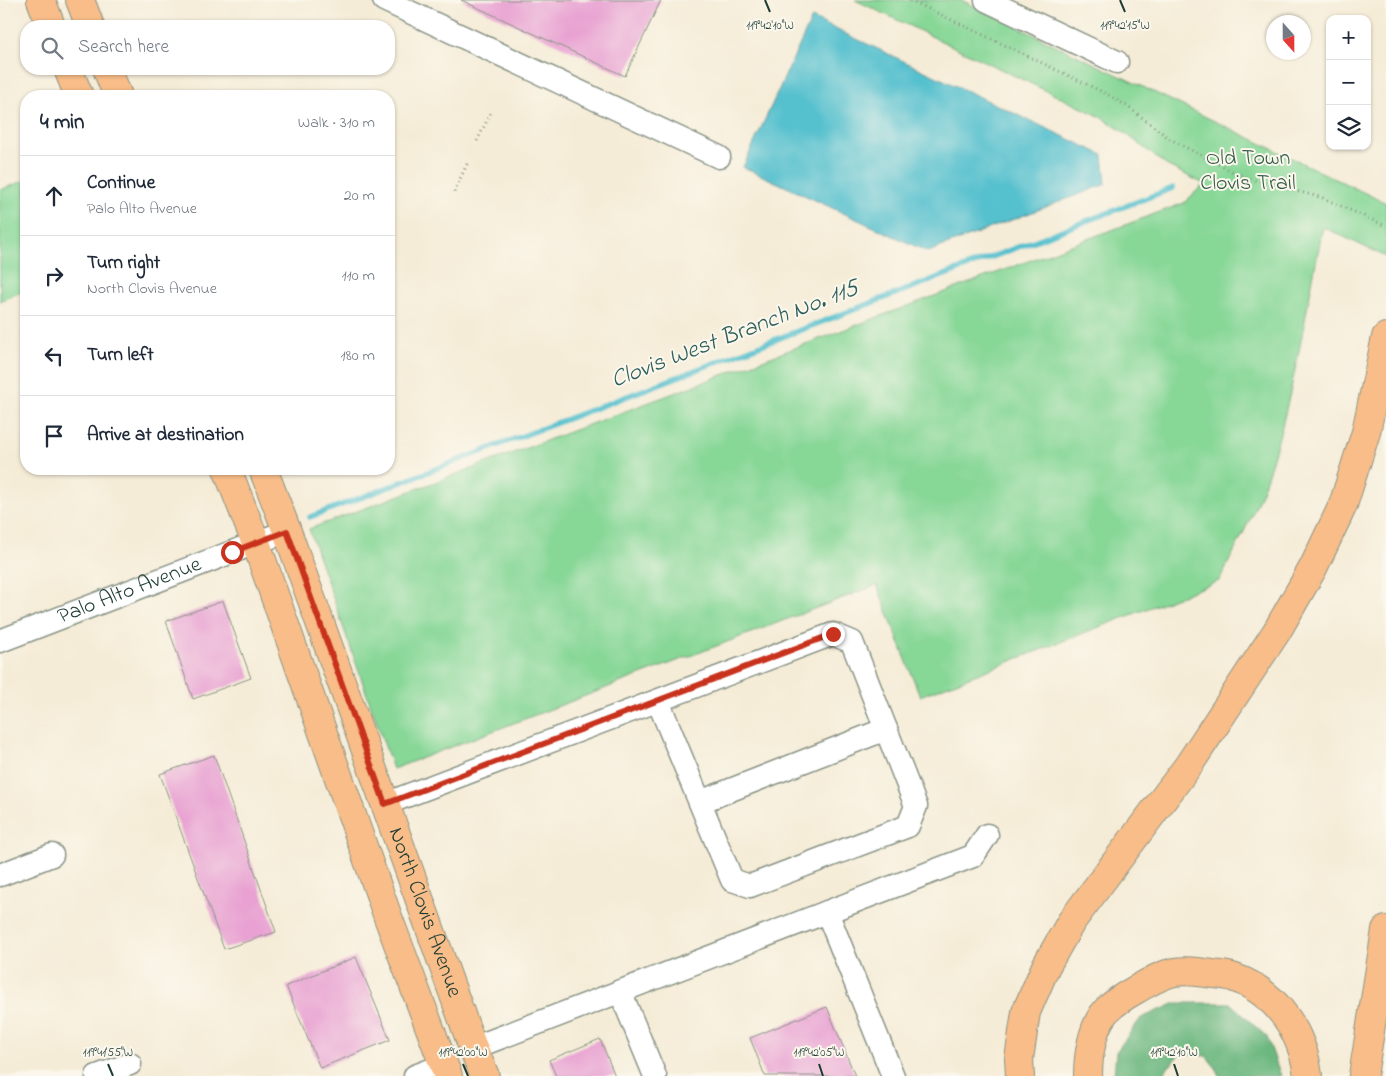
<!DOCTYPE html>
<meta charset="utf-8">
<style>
body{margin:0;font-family:"Indie Flower",sans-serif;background:#f6f6f7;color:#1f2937}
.controls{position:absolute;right:15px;top:15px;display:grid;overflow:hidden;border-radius:10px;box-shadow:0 1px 4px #0004}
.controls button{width:45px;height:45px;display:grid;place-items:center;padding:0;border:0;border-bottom:1px solid #e0e1e3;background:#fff;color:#1f2937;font:25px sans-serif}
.compass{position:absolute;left:1266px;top:15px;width:45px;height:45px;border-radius:50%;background:#fff;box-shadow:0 1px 4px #0004;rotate:159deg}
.stop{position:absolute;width:15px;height:15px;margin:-11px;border:4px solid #c8321e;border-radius:50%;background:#fff}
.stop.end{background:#c8321e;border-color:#fff;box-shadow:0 1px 5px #0008}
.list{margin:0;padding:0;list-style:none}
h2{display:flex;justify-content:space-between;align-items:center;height:65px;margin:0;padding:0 20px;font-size:21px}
h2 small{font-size:16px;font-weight:400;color:#747a83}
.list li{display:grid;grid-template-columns:32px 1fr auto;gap:15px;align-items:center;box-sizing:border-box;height:80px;padding:0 20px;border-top:1px solid #e0e1e3}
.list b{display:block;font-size:19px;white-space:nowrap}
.list p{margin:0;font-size:16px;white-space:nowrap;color:#747a83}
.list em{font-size:16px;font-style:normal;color:#747a83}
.icon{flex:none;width:28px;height:28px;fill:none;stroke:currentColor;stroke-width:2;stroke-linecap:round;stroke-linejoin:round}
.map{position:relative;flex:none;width:1386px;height:1076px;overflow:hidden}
.search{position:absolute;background:#fff;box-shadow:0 1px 4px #0004;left:20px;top:20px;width:375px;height:55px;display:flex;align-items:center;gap:12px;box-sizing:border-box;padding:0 18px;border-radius:20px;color:#747a83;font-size:19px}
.panel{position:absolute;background:#fff;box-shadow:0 1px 4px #0004;left:20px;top:90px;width:375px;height:385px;border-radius:20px}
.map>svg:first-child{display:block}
.green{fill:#87d797;stroke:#538a66}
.forest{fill:#6db880;stroke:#467a5a}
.water{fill:#54c0ce;stroke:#3a7e81}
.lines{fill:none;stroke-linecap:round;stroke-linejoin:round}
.stream{stroke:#54c0ce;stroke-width:5.5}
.building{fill:#e8a1d2}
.minor-casing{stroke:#8a9486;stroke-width:25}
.major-casing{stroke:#8a9486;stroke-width:30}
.highway-casing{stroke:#8a9486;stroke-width:30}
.path{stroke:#8a9486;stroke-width:3;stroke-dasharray:1 4;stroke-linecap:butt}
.minor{stroke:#fff;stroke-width:22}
.major{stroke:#f8bd88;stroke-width:28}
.highway{stroke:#f8bd88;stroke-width:28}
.route{stroke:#c8321e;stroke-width:6}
.ticks{fill:none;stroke:#1f3d34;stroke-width:2}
.labels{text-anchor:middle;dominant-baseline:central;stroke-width:4;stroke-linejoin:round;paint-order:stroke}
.park-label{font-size:22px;fill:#345c48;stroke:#fbf7ec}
.street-label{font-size:22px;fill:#1f3d34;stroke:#fbf7ec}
.water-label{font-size:24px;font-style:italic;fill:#2c5e5a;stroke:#fbf7ec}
.ticks-label{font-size:12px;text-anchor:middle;fill:#1f3d34;stroke:#fbf7ec;stroke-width:4;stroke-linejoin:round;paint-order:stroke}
</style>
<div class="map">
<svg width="1386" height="1076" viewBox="0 0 1386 1076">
<rect width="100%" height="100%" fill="#fbf7ec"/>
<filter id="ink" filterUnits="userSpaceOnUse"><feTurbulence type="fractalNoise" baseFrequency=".02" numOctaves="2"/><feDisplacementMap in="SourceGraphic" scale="10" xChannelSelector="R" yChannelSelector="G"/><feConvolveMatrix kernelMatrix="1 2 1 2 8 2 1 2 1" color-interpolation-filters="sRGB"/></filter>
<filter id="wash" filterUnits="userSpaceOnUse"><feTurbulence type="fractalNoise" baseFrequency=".0096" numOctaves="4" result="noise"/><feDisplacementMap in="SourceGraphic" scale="20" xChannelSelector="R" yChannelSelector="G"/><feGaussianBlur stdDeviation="1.12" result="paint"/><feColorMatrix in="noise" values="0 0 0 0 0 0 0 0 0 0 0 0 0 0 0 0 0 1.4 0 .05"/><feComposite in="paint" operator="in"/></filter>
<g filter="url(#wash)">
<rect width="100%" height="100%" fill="#f5ecd7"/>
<!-- green -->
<g class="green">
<path d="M855,0h106l425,203v54l-63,-30c-18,87 -31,181 -61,264 -12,31 -28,60 -43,90l-299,115 -43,-111 -484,184 -84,-240 875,-326 20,-19 -38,-19 -42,-33 -27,-17z"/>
<polygon points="26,180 26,290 0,301 0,190"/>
</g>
<!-- forest -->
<polygon class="forest" points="1176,1003 1230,1003 1267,1037 1281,1076 1220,1076 1216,1068 1206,1056 1181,1054 1164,1072 1163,1076 1114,1076 1116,1052 1141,1018"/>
<!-- water -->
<polygon class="water" points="812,18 1103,155 1106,184 928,252 743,167"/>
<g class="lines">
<!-- stream -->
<polyline class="stream" points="310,517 1173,188"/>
</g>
<g id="blocks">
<!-- building -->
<g class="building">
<polygon points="461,0 661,0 625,76"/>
<polygon points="223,601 251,678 193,699 166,621"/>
<polygon points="214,755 276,932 224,949 160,774"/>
<polygon points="356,957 390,1040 320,1068 286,986"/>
<polygon points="827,1007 855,1076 765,1076 750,1038"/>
<polygon points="600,1039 615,1076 556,1076 549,1060"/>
</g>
</g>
</g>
<g filter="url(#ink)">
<use href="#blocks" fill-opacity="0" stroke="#8a9486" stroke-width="1"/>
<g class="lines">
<defs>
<g id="minor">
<polyline points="384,0 719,157"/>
<polyline points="986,0 1117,62"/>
<path id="s1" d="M0,641l287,-110"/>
<polyline points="700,802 886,729"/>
<polyline points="385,804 833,634 852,642 916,806 908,826 750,886 732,880 658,701"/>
<polyline points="0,875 52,855"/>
<polyline points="827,912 893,1076"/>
<polyline points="620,991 655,1076"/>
<polyline points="473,1048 973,856 987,835"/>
<polyline points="97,1076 130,1064"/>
<polyline points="415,1076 444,1065"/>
</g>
<g id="major">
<polyline points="41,0 51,26"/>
<polyline points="80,0 90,26"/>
<polyline points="68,69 79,96"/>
<polyline points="107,69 118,96"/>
<polyline points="227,469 256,543 389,920 448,1076"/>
<path id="s2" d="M263,469l24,62 186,517 12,28"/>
</g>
<g id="highway">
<polyline points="1020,1076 1019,1059 1026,1012 1046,966 1071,922 1188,766 1277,631 1313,568 1343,505 1366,432 1386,337"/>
<path d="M1088,1076c0,-20 4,-49 18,-65 9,-9 20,-16 31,-22 11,-6 25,-15 38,-17 12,-2 26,0 38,2 7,1 15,1 22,4 42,15 68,55 73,98"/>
<polyline points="1363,1076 1386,930"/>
</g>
</defs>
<!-- minor casing -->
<use href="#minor" class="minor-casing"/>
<!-- major casing -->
<use href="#major" class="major-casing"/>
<!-- highway casing -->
<use href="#highway" class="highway-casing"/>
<!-- path -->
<g class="path">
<polyline points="910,0 1105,93 1127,106 1170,139 1231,171 1251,179 1323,198 1386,226"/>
<polyline points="477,141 491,112"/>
<polyline points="454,192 468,162"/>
</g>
<!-- minor -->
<use href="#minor" class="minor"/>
<!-- major -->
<use href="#major" class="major"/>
<!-- highway -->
<use href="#highway" class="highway"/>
</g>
</g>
<g class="lines" filter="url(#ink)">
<!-- route -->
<polyline class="route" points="232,552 287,531 385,804 833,634"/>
</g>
<!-- ticks -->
<path class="ticks" d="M765,0l5,12M1120,0l5,12M108,1064l5,12M463,1064l5,12M819,1064l4,12M1174,1064l4,12"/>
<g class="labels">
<!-- park labels -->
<g class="park-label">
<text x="1248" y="159">Old Town<tspan x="1248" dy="25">Clovis Trail</tspan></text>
</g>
<!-- street labels -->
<g class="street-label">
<text stroke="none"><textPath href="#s1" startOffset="139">Palo Alto Avenue</textPath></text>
<text stroke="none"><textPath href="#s2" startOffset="472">North Clovis Avenue</textPath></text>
</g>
<!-- water labels -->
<g class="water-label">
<text transform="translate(735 335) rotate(-21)">Clovis West Branch No. 115</text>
</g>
</g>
<g class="ticks-label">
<text x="770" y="29">119°42'10"W</text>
<text x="1125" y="29">119°42'15"W</text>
<text x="108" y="1056">119°41'55"W</text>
<text x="463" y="1056">119°42'00"W</text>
<text x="819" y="1056">119°42'05"W</text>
<text x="1174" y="1056">119°42'10"W</text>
</g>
</svg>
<div class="controls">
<button>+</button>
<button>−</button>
<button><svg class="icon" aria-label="layers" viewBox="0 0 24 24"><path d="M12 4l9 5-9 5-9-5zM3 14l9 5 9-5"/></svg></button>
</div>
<svg class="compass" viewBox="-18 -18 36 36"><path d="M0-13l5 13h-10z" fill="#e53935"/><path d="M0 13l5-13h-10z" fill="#747a83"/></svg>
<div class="stop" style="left:232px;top:552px"></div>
<div class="stop end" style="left:833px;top:634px"></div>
<div class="search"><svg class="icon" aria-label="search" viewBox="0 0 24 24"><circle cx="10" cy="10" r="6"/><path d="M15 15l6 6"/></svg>Search here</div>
<section class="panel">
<h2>4 min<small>Walk · 310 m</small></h2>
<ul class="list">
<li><svg class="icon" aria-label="ahead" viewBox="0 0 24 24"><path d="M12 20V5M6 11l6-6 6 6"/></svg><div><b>Continue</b><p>Palo Alto Avenue</p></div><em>20 m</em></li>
<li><svg class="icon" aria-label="right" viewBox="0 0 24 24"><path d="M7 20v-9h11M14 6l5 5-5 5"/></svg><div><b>Turn right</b><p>North Clovis Avenue</p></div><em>110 m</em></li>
<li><svg class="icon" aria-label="left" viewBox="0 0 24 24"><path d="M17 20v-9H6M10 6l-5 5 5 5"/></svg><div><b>Turn left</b></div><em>180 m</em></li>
<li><svg class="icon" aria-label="arrive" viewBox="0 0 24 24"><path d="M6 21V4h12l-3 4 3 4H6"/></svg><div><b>Arrive at destination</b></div></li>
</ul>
</section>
</div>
